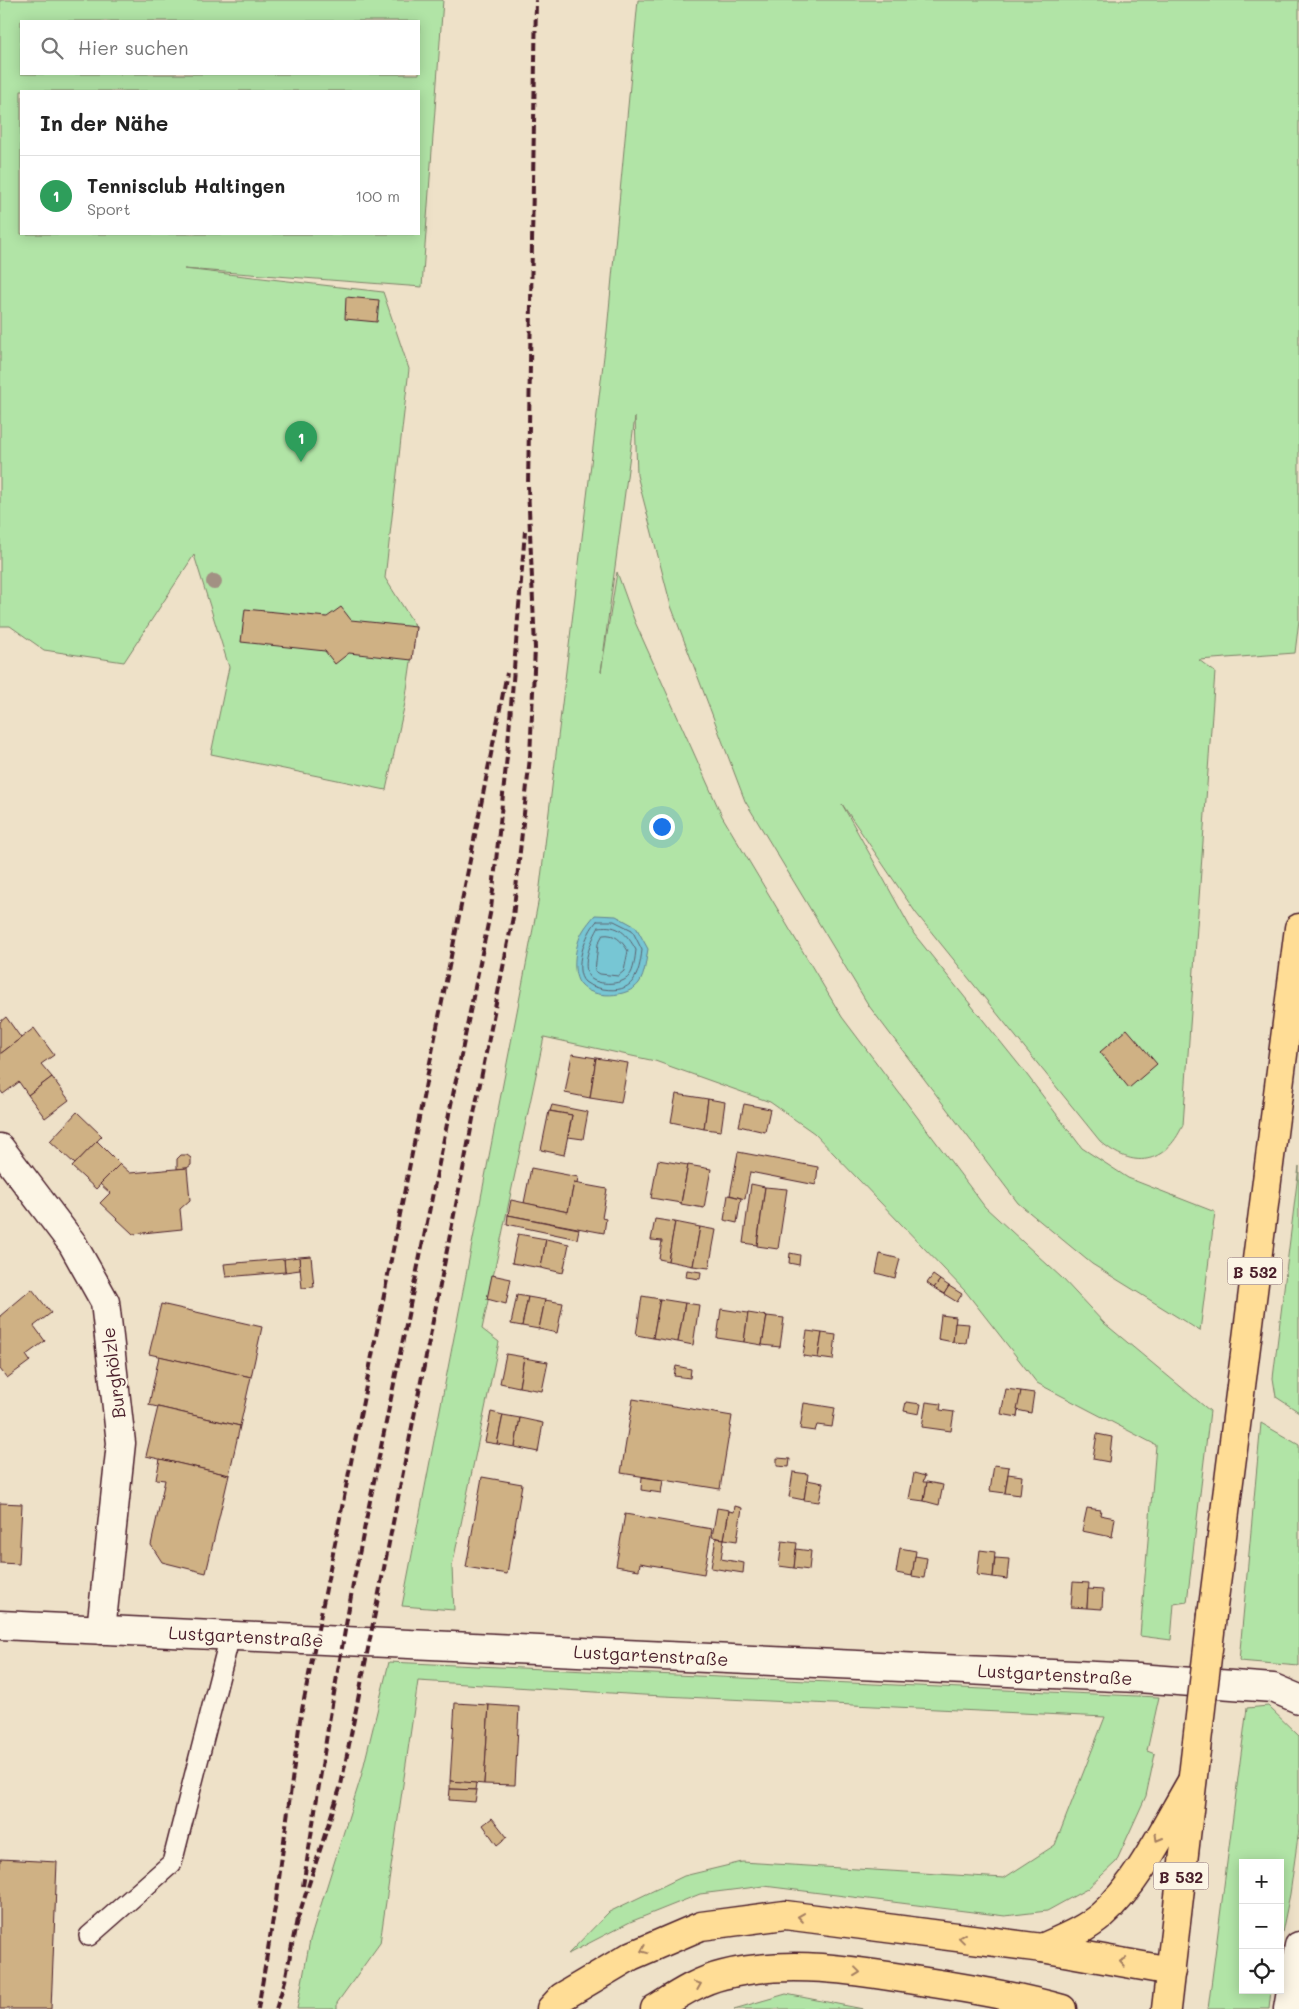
<!DOCTYPE html>
<html lang="de">
<meta charset="utf-8">
<style>
body{margin:0;font-family:Mali,sans-serif;background:#f2f2f2;color:#222}
.controls{position:absolute;right:15px;bottom:15px;display:grid;overflow:hidden;border-radius:0px;box-shadow:0 2px 12px #0003}
.controls button{width:45px;height:45px;display:grid;place-items:center;padding:0;border:0;border-bottom:1px solid #e0e0e0;background:#fff;color:#222;font:25px sans-serif}
.you{position:absolute;left:661px;top:826px;width:18px;height:18px;margin:-12px;border:4px solid #fff;border-radius:50%;background:#1a73e8;box-shadow:0 0 0 8px #1a73e833}
.badge{display:grid;place-items:center;width:32px;height:32px;border-radius:50%;background:#4a1f2b;color:#fff;font-size:16px;font-weight:700}
.pin{position:absolute;translate:-50% -41px;filter:drop-shadow(0 1px 2px #0008)}
.pin::after{content:'';position:absolute;top:26px;width:18px;height:15px;background:inherit;clip-path:polygon(0 0,100% 0,50% 100%)}
.list{margin:0;padding:0;list-style:none}
h2{display:flex;justify-content:space-between;align-items:center;height:65px;margin:0;padding:0 20px;font-size:21px}
h2 small{font-size:16px;font-weight:400;color:#767676}
.list li{display:grid;grid-template-columns:32px 1fr auto;gap:15px;align-items:center;box-sizing:border-box;height:80px;padding:0 20px;border-top:1px solid #e0e0e0}
.list b{display:block;font-size:19px;white-space:nowrap}
.list p{margin:0;font-size:16px;white-space:nowrap;color:#767676}
.list em{font-size:16px;font-style:normal;color:#767676}
.icon{flex:none;width:28px;height:28px;fill:none;stroke:currentColor;stroke-width:2;stroke-linecap:round;stroke-linejoin:round}
.map{position:relative;flex:none;width:1299px;height:2009px;overflow:hidden}
.search{position:absolute;background:#fff;box-shadow:0 2px 12px #0003;left:20px;top:20px;width:400px;height:55px;display:flex;align-items:center;gap:12px;box-sizing:border-box;padding:0 18px;border-radius:0px;color:#767676;font-size:19px}
.panel{position:absolute;background:#fff;box-shadow:0 2px 12px #0003;left:20px;top:90px;width:400px;height:145px;border-radius:0px}
.map>svg:first-child{display:block}
.green{fill:#b1e4a6;stroke:#7e8268;fill-rule:evenodd}
.water{fill:#77c6d4;stroke:#658390}
.lines{fill:none;stroke-linecap:round;stroke-linejoin:round}
.shore{stroke:#5c626f;stroke-width:1}
.building{fill:#cfb184;stroke:#4a1f2b}
.service-casing{stroke:#4a1f2b;stroke-width:22}
.minor-casing{stroke:#4a1f2b;stroke-width:31}
.primary-casing{stroke:#4a1f2b;stroke-width:31}
.motorway-casing{stroke:#4a1f2b;stroke-width:31}
.service{stroke:#fcf5e5;stroke-width:19}
.minor{stroke:#fcf5e5;stroke-width:28}
.primary{stroke:#ffdd96;stroke-width:28}
.motorway{stroke:#ffdd96;stroke-width:28}
.rail{stroke:#4a1f2b;stroke-width:4;stroke-dasharray:8 4;stroke-linecap:butt}
.primary-bridge-casing{stroke:#4a1f2b;stroke-width:31;stroke-linecap:butt}
.primary-bridge{stroke:#ffdd96;stroke-width:28}
.tree{fill:#a29183}
.oneway{stroke:#a47e60}
.labels{text-anchor:middle;dominant-baseline:central;stroke-width:4.5;stroke-linejoin:round;paint-order:stroke}
.shield{fill:#fcf5e5;stroke:#7f5f63;stroke-width:1}
.shield-label{font-size:16px;font-weight:bold;fill:#4a1f2b}
.street-label{font-size:18px;fill:#4a1f2b;stroke:#fcf5e5}
</style>
<div class="map">
<svg width="1299" height="2009" viewBox="0 0 1299 2009">
<rect width="100%" height="100%" fill="#eee1c8"/>
<filter id="ink" filterUnits="userSpaceOnUse"><feTurbulence type="fractalNoise" baseFrequency=".02" numOctaves="2"/><feDisplacementMap in="SourceGraphic" scale="10" xChannelSelector="R" yChannelSelector="G"/><feConvolveMatrix kernelMatrix="1 2 1 2 8 2 1 2 1" color-interpolation-filters="sRGB"/></filter>
<g filter="url(#ink)">
<!-- green -->
<g class="green">
<path d="M0,0h443l-21,287 -238,-18 199,23 26,77 -24,209 31,49 -11,76 -19,87 -175,-36 18,-87 -35,-112 -70,107 -80,-12 -34,-24h-10zM21,21h398v53h-398zM21,91h398v143h-398z"/>
<path d="M638,0h661v620l-4,33 -96,7 16,12 -32,453c-18,40 -50,45 -83,16l-184,-228 -74,-109 72,130 110,137 58,77 46,30 87,34 -15,119 -108,-67 -74,-61 -149,-197 -124,-205 -74,-195 -34,-131 -2,-58 -34,255 16,-100 18,50 87,194 120,201 143,190 77,71 42,45 106,88 -23,191 -13,2 -3,36 -31,-4 16,-191 -119,-62 -71,-91 -152,-159 -44,-31 -115,-41 -111,-24 -62,292 17,13 -47,225 2,43 -52,-4 136,-703 69,-572z"/>
<polygon points="1299,1166 1299,1412 1276,1397 1273,1378"/>
<polygon points="1261,1423 1299,1445 1299,1666 1239,1661"/>
<polygon points="389,1662 1159,1697 1147,1751 1155,1754 1146,1796 1116,1862 1087,1889 1047,1911 1005,1916 764,1886 700,1894 630,1922 568,1954 609,1912 684,1876 742,1862 1004,1878 1055,1845 1105,1717 643,1695 418,1681 380,1943 337,2003 337,2009 297,2009 310,1940 361,1777"/>
<polygon points="1268,1706 1299,1736 1299,1829 1290,1894 1280,1942 1280,1863 1243,1863 1243,1990 1271,1990 1269,2009 1208,2009 1247,1708"/>
<polygon points="786,1994 863,2009 734,2009"/>
</g>
<!-- water -->
<path class="water" d="M595,915l21,1 20,11 12,22c-2,10 -3,26 -9,34 -11,15 -46,16 -58,2 -10,-11 -6,-36 -1,-48 3,-8 10,-16 15,-22z"/>
<g class="lines">
<!-- shore -->
<g class="shore">
<path d="M597,921h17l18,9 10,20c-3,26 -9,44 -39,39 -5,-1 -13,-3 -18,-7 -13,-12 1,-50 12,-61z"/>
<path d="M599,927c20,-3 28,7 37,23 -1,7 -2,21 -7,26 -7,10 -36,10 -41,-1 -6,-14 4,-36 11,-48z"/>
<path d="M603,935c12,-2 19,6 25,16l-4,20 -6,5 -18,-2 -5,-3 3,-27z"/>
</g>
</g>
<!-- building -->
<g class="building">
<polygon points="346,297 379,300 377,322 345,319"/>
<polygon points="341,607 351,620 416,627 412,660 349,653 335,664 325,651 241,642 245,609 327,617"/>
<polygon points="6,1017 21,1038 0,1054 0,1022"/>
<polygon points="34,1028 54,1055 41,1064 52,1077 28,1095 19,1082 3,1094 0,1090 0,1054"/>
<polygon points="1127,1029 1157,1064 1129,1088 1100,1052"/>
<polygon points="572,1054 596,1058 590,1098 565,1093"/>
<polygon points="596,1058 628,1063 621,1103 590,1098"/>
<polygon points="52,1077 69,1100 45,1118 28,1095"/>
<polygon points="676,1094 708,1099 704,1129 671,1122"/>
<polygon points="708,1099 725,1102 721,1131 704,1129"/>
<polygon points="744,1104 770,1109 765,1132 739,1126"/>
<polygon points="552,1105 588,1112 583,1139 568,1137 572,1115 550,1111"/>
<polygon points="549,1111 572,1115 564,1155 541,1150"/>
<polygon points="77,1112 102,1136 75,1164 50,1141"/>
<polygon points="97,1141 120,1164 96,1189 72,1167"/>
<polygon points="738,1152 818,1167 816,1185 750,1172 745,1199 730,1195"/>
<polygon points="181,1155 187,1155 191,1158 191,1165 187,1168 177,1169 177,1159"/>
<polygon points="658,1160 688,1165 681,1203 651,1198"/>
<polygon points="120,1164 130,1173 187,1168 190,1200 180,1209 182,1229 133,1234 100,1203 110,1193 100,1184"/>
<polygon points="688,1165 711,1169 704,1208 681,1204"/>
<polygon points="531,1168 578,1177 577,1184 574,1183 568,1212 524,1203"/>
<polygon points="574,1183 607,1189 602,1218 606,1219 604,1233 508,1215 511,1200 568,1212"/>
<polygon points="751,1184 765,1187 757,1245 743,1243"/>
<polygon points="765,1187 787,1189 778,1249 757,1246"/>
<polygon points="728,1195 741,1198 737,1223 724,1220"/>
<polygon points="508,1215 579,1229 577,1239 507,1224"/>
<polygon points="655,1219 675,1222 668,1261 659,1259 662,1241 651,1240"/>
<polygon points="675,1222 700,1227 693,1266 668,1261"/>
<polygon points="700,1227 716,1230 709,1268 693,1266"/>
<polygon points="518,1234 546,1239 541,1268 512,1263"/>
<polygon points="546,1239 569,1244 563,1273 541,1268"/>
<polygon points="790,1253 800,1255 799,1265 789,1263"/>
<polygon points="880,1254 900,1259 895,1278 876,1273"/>
<polygon points="311,1256 314,1287 302,1288 299,1257"/>
<polygon points="299,1257 300,1270 285,1272 284,1259"/>
<polygon points="284,1259 285,1272 226,1277 224,1264"/>
<polygon points="687,1270 701,1272 700,1279 686,1277"/>
<polygon points="492,1275 511,1279 506,1304 487,1299"/>
<polygon points="933,1275 940,1280 934,1288 927,1283"/>
<polygon points="940,1280 949,1286 944,1294 934,1288"/>
<polygon points="949,1286 962,1294 957,1302 944,1294"/>
<polygon points="32,1289 51,1313 34,1326 45,1341 26,1355 30,1361 7,1378 0,1369 0,1316"/>
<polygon points="517,1295 528,1297 522,1326 511,1324"/>
<polygon points="642,1296 660,1299 653,1338 636,1335"/>
<polygon points="528,1297 545,1300 539,1329 522,1326"/>
<polygon points="660,1299 685,1303 678,1342 653,1338"/>
<polygon points="545,1300 563,1303 557,1333 539,1329"/>
<polygon points="685,1303 699,1305 693,1345 678,1342"/>
<polygon points="161,1304 262,1327 251,1377 149,1354"/>
<polygon points="721,1309 748,1313 744,1342 717,1338"/>
<polygon points="748,1313 767,1316 762,1345 744,1342"/>
<polygon points="941,1315 956,1317 953,1342 938,1339"/>
<polygon points="767,1316 784,1318 780,1347 762,1345"/>
<polygon points="955,1323 969,1324 966,1343 953,1342"/>
<polygon points="807,1331 822,1333 818,1358 803,1356"/>
<polygon points="822,1333 836,1335 833,1360 818,1358"/>
<polygon points="506,1354 524,1357 519,1387 500,1383"/>
<polygon points="159,1356 251,1377 240,1426 149,1405"/>
<polygon points="524,1358 548,1362 542,1391 519,1387"/>
<polygon points="676,1366 691,1369 690,1378 674,1376"/>
<polygon points="1006,1389 1021,1391 1017,1417 1001,1414"/>
<polygon points="1021,1391 1034,1393 1031,1413 1017,1410"/>
<polygon points="633,1399 732,1416 720,1489 621,1473"/>
<polygon points="906,1402 921,1404 919,1414 904,1411"/>
<polygon points="926,1402 941,1404 940,1410 954,1412 951,1431 922,1427"/>
<polygon points="804,1403 835,1408 832,1427 817,1425 815,1431 800,1429"/>
<polygon points="158,1407 240,1426 229,1475 146,1456"/>
<polygon points="491,1412 503,1415 497,1444 485,1442"/>
<polygon points="503,1415 520,1418 515,1447 497,1444"/>
<polygon points="520,1418 543,1423 538,1452 515,1447"/>
<polygon points="1097,1434 1112,1437 1109,1462 1093,1459"/>
<polygon points="777,1458 790,1459 789,1467 777,1466"/>
<polygon points="160,1459 229,1475 206,1573 162,1562 151,1545 165,1480 156,1479"/>
<polygon points="994,1465 1009,1467 1005,1493 990,1491"/>
<polygon points="793,1472 808,1474 804,1500 789,1497"/>
<polygon points="914,1473 925,1476 923,1482 927,1482 924,1501 909,1499"/>
<polygon points="1008,1474 1022,1476 1020,1495 1005,1493"/>
<polygon points="482,1477 522,1484 507,1574 466,1567"/>
<polygon points="642,1477 663,1480 661,1493 641,1490"/>
<polygon points="807,1480 823,1483 819,1502 804,1500"/>
<polygon points="927,1482 943,1485 939,1505 924,1501"/>
<polygon points="0,1503 22,1504 19,1564 0,1563"/>
<polygon points="735,1506 742,1508 737,1541 724,1539 729,1511 734,1512"/>
<polygon points="717,1508 729,1510 724,1539 712,1537"/>
<polygon points="1087,1508 1101,1510 1100,1515 1115,1518 1112,1537 1082,1531"/>
<polygon points="625,1514 712,1529 704,1574 640,1563 639,1570 616,1566"/>
<polygon points="716,1538 724,1539 721,1559 744,1563 743,1573 711,1568"/>
<polygon points="782,1541 797,1543 794,1568 779,1566"/>
<polygon points="900,1548 916,1551 912,1576 896,1573"/>
<polygon points="796,1549 811,1551 809,1570 794,1568"/>
<polygon points="980,1550 995,1552 993,1577 977,1575"/>
<polygon points="915,1556 927,1558 924,1578 912,1576"/>
<polygon points="995,1558 1009,1559 1007,1579 993,1577"/>
<polygon points="1073,1582 1089,1583 1087,1608 1071,1607"/>
<polygon points="1088,1589 1103,1590 1102,1609 1087,1608"/>
<polygon points="455,1703 489,1705 484,1784 450,1781"/>
<polygon points="489,1705 519,1707 515,1785 484,1784"/>
<polygon points="450,1781 476,1783 475,1790 450,1789"/>
<polygon points="450,1789 477,1790 475,1802 449,1800"/>
<polygon points="492,1818 507,1837 497,1845 483,1825"/>
<polygon points="0,1859 57,1862 51,2009 0,2009"/>
</g>
<g class="lines">
<defs>
<polyline id="service" points="89,1936 172,1863 230,1636"/>
<g id="minor">
<polyline points="0,1148 72,1243 105,1302 121,1443 101,1630"/>
<polyline points="0,1625 1138,1678 1273,1688 1299,1699"/>
<polyline points="1288,2009 1299,1946"/>
</g>
<g id="primary">
<polyline points="1212,1615 1299,928"/>
<polyline points="1166,2009 1196,1750"/>
</g>
<g id="motorway">
<path d="M1042,1948c20,-9 43,-18 60,-33 38,-34 64,-90 90,-134"/>
<polyline points="551,2009 562,1997 631,1956 701,1926 785,1915 1042,1948 1171,1971"/>
<path d="M655,2009c21,-13 43,-28 68,-34 65,-16 131,-5 197,6 47,7 95,15 142,28"/>
</g>
</defs>
<!-- service casing -->
<use href="#service" class="service-casing"/>
<!-- minor casing -->
<use href="#minor" class="minor-casing"/>
<!-- primary casing -->
<use href="#primary" class="primary-casing"/>
<!-- motorway casing -->
<use href="#motorway" class="motorway-casing"/>
<!-- service -->
<use href="#service" class="service"/>
<!-- minor -->
<use href="#minor" class="minor"/>
<!-- primary -->
<use href="#primary" class="primary"/>
<!-- motorway -->
<use href="#motorway" class="motorway"/>
<!-- rail -->
<g class="rail">
<polyline points="303,1886 329,1722 354,1579 491,909 507,756 525,531"/>
<polyline points="297,1921 341,1785 513,917 530,757 535,648 528,486 536,0"/>
<polyline points="258,2009 276,1901 300,1720 507,673"/>
<polyline points="276,2009 285,1981 298,1914"/>
</g>
<defs>
<polyline id="primary-bridge" points="1196,1750 1212,1615"/>
</defs>
<!-- primary-bridge casing -->
<use href="#primary-bridge" class="primary-bridge-casing"/>
<!-- primary-bridge -->
<use href="#primary-bridge" class="primary-bridge"/>
</g>
<!-- trees -->
<circle class="tree" cx="214" cy="582" r="8"/>
<!-- one-way arrows -->
<defs><path id="oneway-chevron" d="M-2-3.5L2.5 0L-2 3.5" fill="none" stroke-width="1.6" stroke-linecap="round" stroke-linejoin="round" transform="scale(1.25)"/></defs>
<g class="oneway">
<use href="#oneway-chevron" transform="translate(1158 1838) rotate(120)"/>
<use href="#oneway-chevron" transform="translate(801 1917) rotate(-172)"/>
<use href="#oneway-chevron" transform="translate(962 1938) rotate(-173)"/>
<use href="#oneway-chevron" transform="translate(644 1950) rotate(158)"/>
<use href="#oneway-chevron" transform="translate(1123 1962) rotate(-170)"/>
<use href="#oneway-chevron" transform="translate(857 1972) rotate(7)"/>
<use href="#oneway-chevron" transform="translate(698 1985) rotate(-22)"/>
</g>
</g>
<g class="labels">
<!-- shield labels -->
<g class="shield">
<rect x="1227.5" y="1257.5" width="55" height="27" rx="4"/>
<rect x="1153.5" y="1862.5" width="55" height="27" rx="4"/>
</g>
<g class="shield-label">
<text x="1255" y="1271">B 532</text>
<text x="1181" y="1876">B 532</text>
</g>
<!-- street labels -->
<g class="street-label">
<text transform="translate(113 1373) rotate(-97)">Burghölzle</text>
<text transform="translate(246 1636) rotate(3)">Lustgartenstraße</text>
<text transform="translate(651 1655) rotate(3)">Lustgartenstraße</text>
<text transform="translate(1055 1674) rotate(3)">Lustgartenstraße</text>
</g>
</g>
</svg>
<div class="controls">
<button>+</button>
<button>−</button>
<button><svg class="icon" aria-label="locate" viewBox="0 0 24 24"><circle cx="12" cy="12" r="6"/><path d="M12 2v4M12 18v4M2 12h4M18 12h4"/></svg></button>
</div>
<div class="you"></div>
<div class="pin badge" style="left:301px;top:462px;background:#2e9e5b">1</div>
<div class="search"><svg class="icon" aria-label="search" viewBox="0 0 24 24"><circle cx="10" cy="10" r="6"/><path d="M15 15l6 6"/></svg>Hier suchen</div>
<section class="panel">
<h2>In der Nähe<small></small></h2>
<ul class="list">
<li><span class="badge" style="background:#2e9e5b">1</span><div><b>Tennisclub Haltingen</b><p>Sport</p></div><em>100 m</em></li>
</ul>
</section>
</div>
